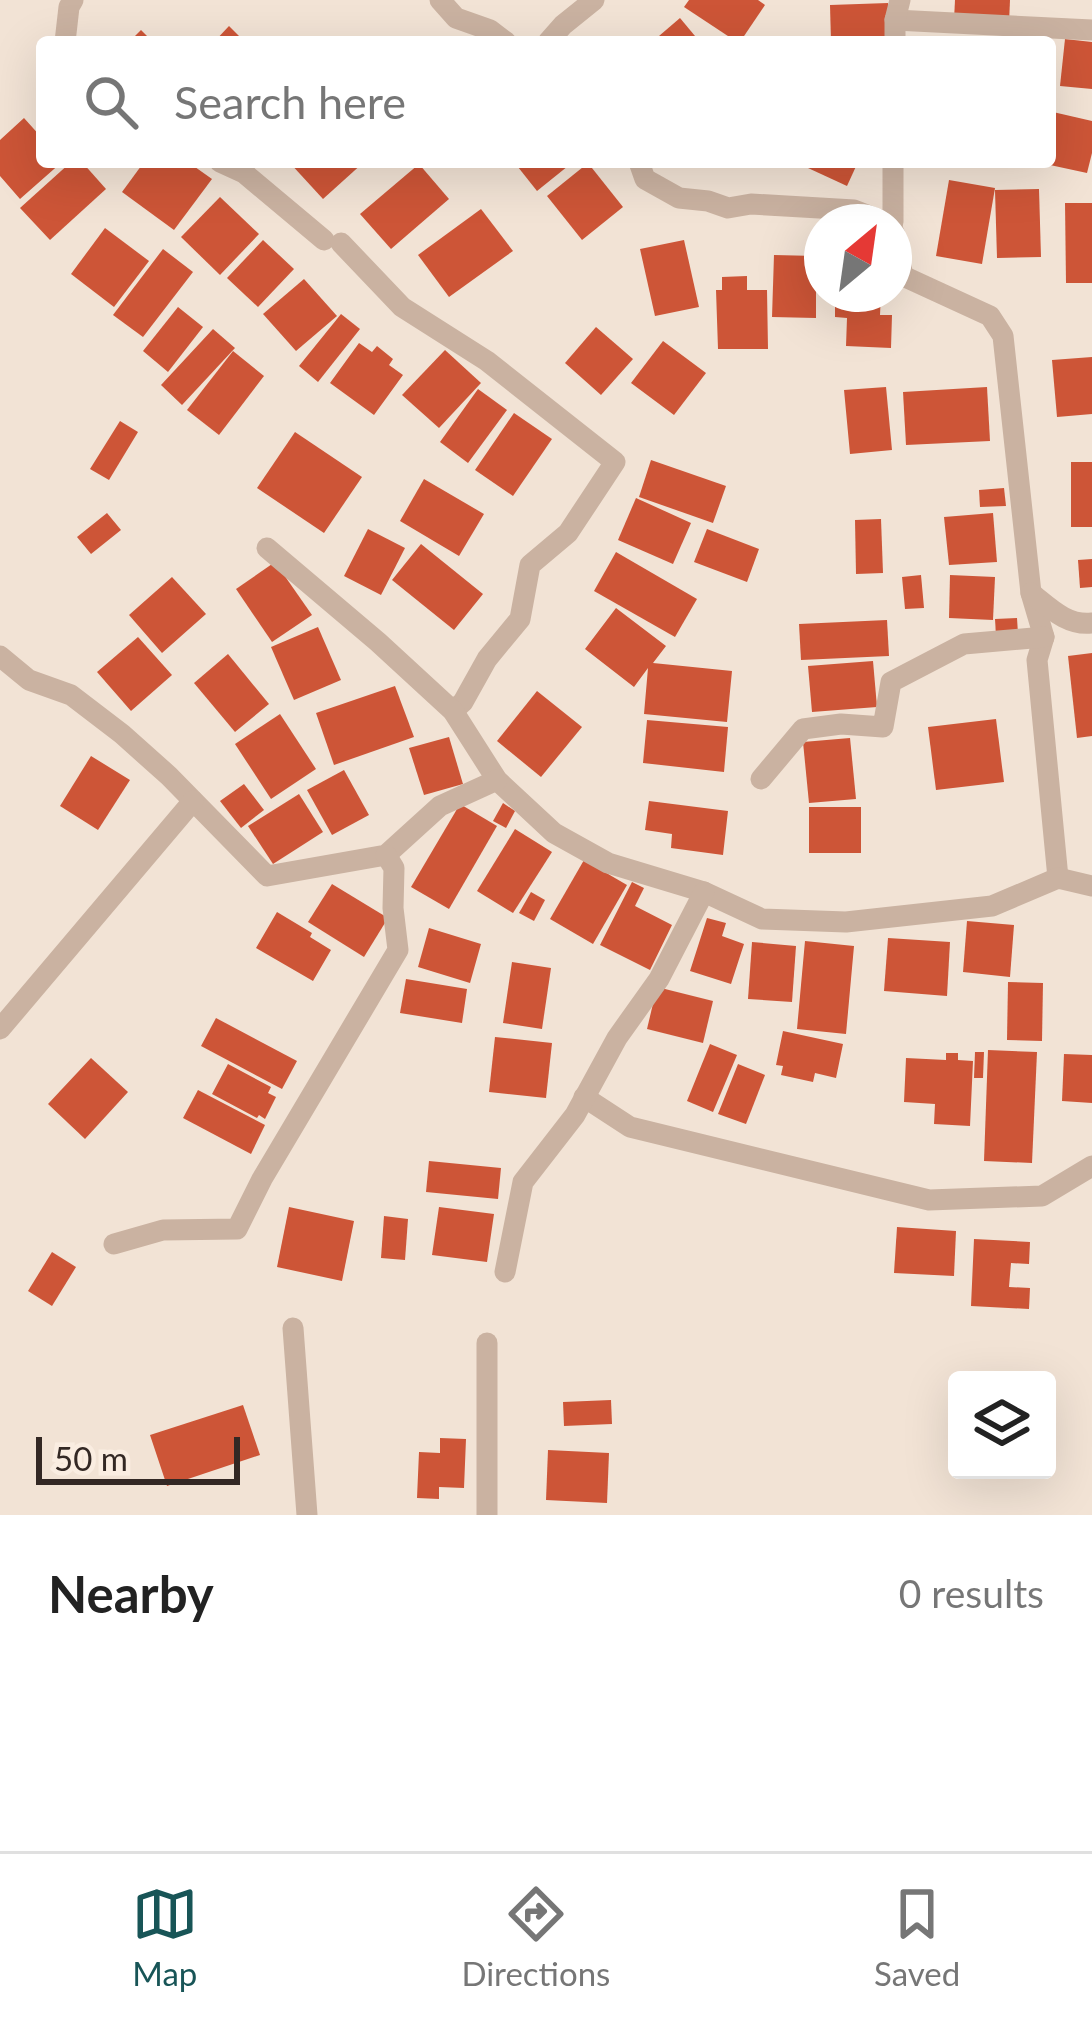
<!DOCTYPE html>
<style>
body{margin:0;font-family:Lato,sans-serif;background:#f2f2f2;color:#222}
.controls{position:absolute;right:36px;bottom:36px;display:grid;overflow:hidden;border-radius:12px;box-shadow:0 12px 48px #0002}
.controls button{width:108px;height:108px;display:grid;place-items:center;padding:0;border:0;border-bottom:3px solid #e0e0e0;background:#fff;color:#222;font:60px sans-serif}
.compass{position:absolute;left:804px;top:204px;width:108px;height:108px;border-radius:50%;background:#fff;box-shadow:0 12px 48px #0002;rotate:29deg}
.scale{position:absolute;left:36px;bottom:30px;width:204px;box-sizing:border-box;padding-left:12px;border:6px solid #332824;border-top:0;font-size:33px;line-height:42px;white-space:nowrap;color:#332824;-webkit-text-stroke:9px #faede1;paint-order:stroke}
.list{margin:0;padding:0;list-style:none}
h2{display:flex;justify-content:space-between;align-items:center;height:156px;margin:0;padding:0 48px;font-size:51px}
h2 small{font-size:39px;font-weight:400;color:#767676}
.icon{flex:none;width:66px;height:66px;fill:none;stroke:currentColor;stroke-width:2;stroke-linecap:round;stroke-linejoin:round}
.map{position:relative;flex:none;width:1092px;height:1515px;overflow:hidden}
.search{position:absolute;background:#fff;box-shadow:0 12px 48px #0002;left:36px;right:36px;top:36px;height:132px;display:flex;align-items:center;gap:30px;box-sizing:border-box;padding:0 42px;border-radius:12px;color:#767676;font-size:45px}
.sheet{height:336px;background:#fff}
nav{display:flex;justify-content:space-around;align-items:center;box-sizing:border-box;height:168px;border-top:3px solid #e0e0e0;background:#fff;font-size:33px;color:#767676}
nav a{display:grid;justify-items:center;gap:6px}
nav .on{color:#185557}
.map>svg:first-child{display:block}
.building{fill:#cd5537}
.lines{fill:none;stroke-linecap:round;stroke-linejoin:round}
.minor{stroke:#cab2a1;stroke-width:21}
</style>
<div class="map">
<svg width="1092" height="1515" viewBox="0 0 1092 1515">
<rect width="100%" height="100%" fill="#f2e3d5"/>
<!-- building -->
<g class="building">
<polygon points="689,0 758,0 765,5 740,42 737,42 684,7"/>
<polygon points="955,0 1010,0 1009,23 954,20"/>
<polygon points="888,3 889,42 831,42 830,5"/>
<polygon points="680,18 700,42 652,42"/>
<polygon points="229,26 245,42 214,42"/>
<polygon points="141,30 153,42 129,42"/>
<polygon points="1065,39 1092,42 1092,89 1060,86"/>
<polygon points="1053,112 1092,121 1092,153 1087,173 1050,165 1050,125"/>
<polygon points="24,118 42,138 42,162 62,162 20,199 0,176 0,140"/>
<polygon points="71,162 82,162 106,189 50,240 20,208"/>
<polygon points="144,162 188,162 212,179 174,230 122,192"/>
<polygon points="289,162 364,162 323,199"/>
<polygon points="514,162 573,162 537,191"/>
<polygon points="795,162 858,162 847,186"/>
<polygon points="588,163 623,207 582,240 547,196"/>
<polygon points="419,164 449,199 391,249 360,214"/>
<polygon points="949,180 995,188 982,264 936,256"/>
<polygon points="1039,189 1041,257 997,258 995,190"/>
<polygon points="220,197 259,234 220,275 181,237"/>
<polygon points="1065,203 1092,203 1092,283 1066,283"/>
<polygon points="481,209 513,251 449,297 418,255"/>
<polygon points="105,228 149,261 114,307 71,274"/>
<polygon points="263,240 294,269 258,307 227,278"/>
<polygon points="684,240 699,307 655,316 640,249"/>
<polygon points="163,249 193,272 143,337 113,315"/>
<polygon points="774,255 816,256 816,318 772,317"/>
<polygon points="747,276 747,290 767,290 768,349 718,349 716,290 722,290 722,277"/>
<polygon points="304,279 337,316 296,351 263,314"/>
<polygon points="835,294 881,294 880,315 892,315 891,348 846,346 847,318 835,317"/>
<polygon points="178,307 203,327 168,372 143,351"/>
<polygon points="341,314 360,329 318,382 299,366"/>
<polygon points="596,327 633,359 601,395 565,363"/>
<polygon points="213,329 235,348 182,405 161,385"/>
<polygon points="663,341 706,373 674,415 631,383"/>
<polygon points="359,343 372,352 377,346 393,359 389,365 403,375 374,415 330,383"/>
<polygon points="445,350 481,383 439,428 402,395"/>
<polygon points="233,351 264,376 219,435 187,410"/>
<polygon points="1092,357 1092,414 1057,417 1052,360"/>
<polygon points="886,387 892,450 850,454 844,390"/>
<polygon points="987,387 990,441 906,445 903,392"/>
<polygon points="478,389 507,410 468,463 440,442"/>
<polygon points="514,413 552,439 513,496 475,470"/>
<polygon points="120,421 138,432 109,480 90,469"/>
<polygon points="295,432 362,477 324,533 257,488"/>
<polygon points="651,460 726,486 713,523 639,497"/>
<rect x="1071" y="462" width="21" height="65"/>
<polygon points="424,479 484,514 459,556 400,521"/>
<polygon points="1004,488 1006,506 980,507 979,490"/>
<polygon points="636,498 691,523 673,564 618,540"/>
<polygon points="107,513 121,530 91,554 77,537"/>
<polygon points="993,513 997,562 949,565 944,517"/>
<polygon points="881,519 883,573 856,574 855,520"/>
<polygon points="368,529 405,548 381,595 344,576"/>
<polygon points="707,529 759,549 747,582 694,562"/>
<polygon points="421,544 483,594 454,630 392,580"/>
<polygon points="616,552 697,599 675,637 594,591"/>
<polygon points="1092,559 1092,587 1080,588 1078,560"/>
<polygon points="275,562 312,615 272,642 236,589"/>
<polygon points="921,575 924,608 905,609 902,577"/>
<polygon points="950,575 995,577 993,620 949,618"/>
<polygon points="172,577 206,614 162,653 129,615"/>
<polygon points="616,608 666,646 653,663 732,671 727,722 644,714 648,668 634,687 585,649"/>
<polygon points="1017,618 1018,634 996,636 995,619"/>
<polygon points="887,620 889,656 801,660 799,624"/>
<polygon points="318,627 341,680 294,700 271,647"/>
<polygon points="138,637 172,675 131,711 97,672"/>
<polygon points="1092,653 1092,736 1077,738 1068,656"/>
<polygon points="228,654 269,704 235,732 194,683"/>
<polygon points="873,661 877,707 812,712 808,666"/>
<polygon points="395,686 414,737 334,765 316,713"/>
<polygon points="537,691 582,727 541,777 497,741"/>
<polygon points="280,714 316,769 271,799 235,744"/>
<polygon points="996,719 1004,782 936,790 928,727"/>
<polygon points="647,720 728,727 724,772 643,763"/>
<polygon points="449,737 463,784 424,795 409,748"/>
<polygon points="850,738 856,799 809,803 803,742"/>
<polygon points="91,756 130,780 98,830 60,806"/>
<polygon points="344,770 369,815 332,835 307,790"/>
<polygon points="244,784 264,810 241,828 220,801"/>
<polygon points="299,794 323,832 273,864 248,826"/>
<polygon points="649,801 728,811 723,855 671,848 672,834 645,830"/>
<polygon points="503,803 515,811 506,828 493,821"/>
<polygon points="460,804 497,826 449,909 411,887"/>
<rect x="809" y="807" width="52" height="46"/>
<polygon points="515,829 552,852 513,913 477,891"/>
<polygon points="584,860 627,885 593,944 550,919"/>
<polygon points="632,882 644,888 635,906 672,925 650,970 600,945"/>
<polygon points="332,884 388,918 364,957 308,922"/>
<polygon points="531,892 545,900 534,921 519,913"/>
<polygon points="277,912 312,933 310,937 331,950 313,981 256,948"/>
<polygon points="707,918 726,923 722,936 744,944 731,984 690,971"/>
<polygon points="967,921 1014,925 1010,977 963,972"/>
<polygon points="429,928 481,944 470,983 418,967"/>
<polygon points="888,938 950,942 947,996 884,991"/>
<polygon points="805,941 854,946 846,1034 797,1029"/>
<polygon points="752,942 796,946 792,1002 748,999"/>
<polygon points="512,962 551,968 542,1029 503,1023"/>
<polygon points="406,979 467,989 462,1023 400,1013"/>
<polygon points="1008,982 1043,983 1042,1041 1007,1040"/>
<polygon points="657,987 713,1001 703,1043 647,1029"/>
<polygon points="216,1018 297,1061 282,1089 201,1046"/>
<polygon points="783,1031 843,1044 836,1078 815,1073 813,1082 781,1075 783,1066 776,1065"/>
<polygon points="495,1037 552,1043 546,1098 489,1092"/>
<polygon points="710,1044 737,1055 713,1112 687,1101"/>
<polygon points="988,1050 1037,1052 1032,1163 984,1161"/>
<polygon points="975,1052 984,1052 983,1078 974,1078"/>
<polygon points="946,1053 958,1053 958,1060 973,1061 970,1126 934,1124 935,1104 904,1102 906,1058 946,1060"/>
<polygon points="1064,1054 1092,1055 1092,1103 1062,1101"/>
<polygon points="91,1058 128,1092 85,1139 48,1104"/>
<polygon points="228,1064 271,1087 268,1093 276,1097 265,1119 259,1115 257,1118 212,1094"/>
<polygon points="738,1064 765,1075 746,1124 718,1114"/>
<polygon points="198,1090 265,1125 251,1154 183,1118"/>
<polygon points="429,1161 501,1168 498,1199 426,1192"/>
<polygon points="289,1207 354,1221 342,1281 277,1267"/>
<polygon points="439,1207 494,1214 487,1262 432,1255"/>
<polygon points="384,1216 408,1219 405,1260 381,1258"/>
<polygon points="897,1227 956,1231 954,1276 894,1273"/>
<polygon points="974,1239 1030,1242 1029,1264 1011,1263 1009,1287 1030,1288 1029,1309 971,1306"/>
<polygon points="52,1252 76,1267 52,1306 28,1291"/>
<polygon points="611,1400 612,1424 564,1426 563,1402"/>
<polygon points="243,1405 260,1455 167,1486 150,1435"/>
<polygon points="440,1438 466,1439 464,1488 439,1487 439,1499 417,1498 419,1452 440,1453"/>
<polygon points="548,1450 609,1453 607,1503 546,1500"/>
</g>
<g class="lines">
<!-- minor -->
<g class="minor">
<polyline points="440,0 456,18 490,30 506,42"/>
<polyline points="895,20 1092,30"/>
<polyline points="65,42 69,7 73,0"/>
<polyline points="548,42 563,25 594,0"/>
<polyline points="895,42 895,20 900,0"/>
<polyline points="220,162 244,173 324,240"/>
<polyline points="639,162 645,179 679,198 708,201 728,208 751,204 854,210 885,222"/>
<polyline points="893,222 893,162"/>
<polyline points="894,232 903,276 990,316 1003,336 1031,593 1044,637 1037,660 1058,878"/>
<polyline points="341,243 402,307 487,361 615,462 568,533 530,565 520,619 487,659 463,702 453,711"/>
<polyline points="267,548 378,642 453,711 497,780 554,833 608,863 704,892 762,919 846,922 992,906 1058,878 1092,886"/>
<path d="M1031,593c19,15 36,33 61,30"/>
<polyline points="0,656 29,680 71,695 122,734 169,776 267,876 386,855 440,806 497,780"/>
<polyline points="761,779 803,729 841,724 883,727 891,682 964,644 1044,637"/>
<polyline points="0,1029 193,801"/>
<polyline points="584,1097 630,1127 929,1200 1042,1196 1092,1166"/>
<polyline points="114,1244 163,1230 237,1229 262,1179 398,950 393,908 394,868 386,855"/>
<polyline points="505,1272 523,1182 575,1115 617,1038 659,979 704,892"/>
<polyline points="293,1328 307,1515"/>
<polyline points="487,1515 487,1343"/>
</g>
</g>
</svg>
<div class="controls">
<button><svg class="icon" aria-label="layers" viewBox="0 0 24 24"><path d="M12 4l9 5-9 5-9-5zM3 14l9 5 9-5"/></svg></button>
</div>
<svg class="compass" viewBox="-18 -18 36 36"><path d="M0-13l5 13h-10z" fill="#e53935"/><path d="M0 13l5-13h-10z" fill="#767676"/></svg>
<div class="scale">50 m</div>
<div class="search"><svg class="icon" aria-label="search" viewBox="0 0 24 24"><circle cx="10" cy="10" r="6"/><path d="M15 15l6 6"/></svg>Search here</div>
</div>
<section class="sheet">
<h2>Nearby<small>0 results</small></h2>
<ul class="list">
</ul>
</section>
<nav>
<a class="on"><svg class="icon" aria-label="map" viewBox="0 0 24 24"><path d="M3 6l6-2 6 2 6-2v14l-6 2-6-2-6 2zM9 4v14M15 6v14"/></svg>Map</a>
<a><svg class="icon" aria-label="directions" viewBox="0 0 24 24"><path d="M12 3l9 9-9 9-9-9zM9 14v-3h6M13 9l2 2-2 2"/></svg>Directions</a>
<a><svg class="icon" aria-label="saved" viewBox="0 0 24 24"><path d="M7 4h10v16l-5-4-5 4z"/></svg>Saved</a>
</nav>
